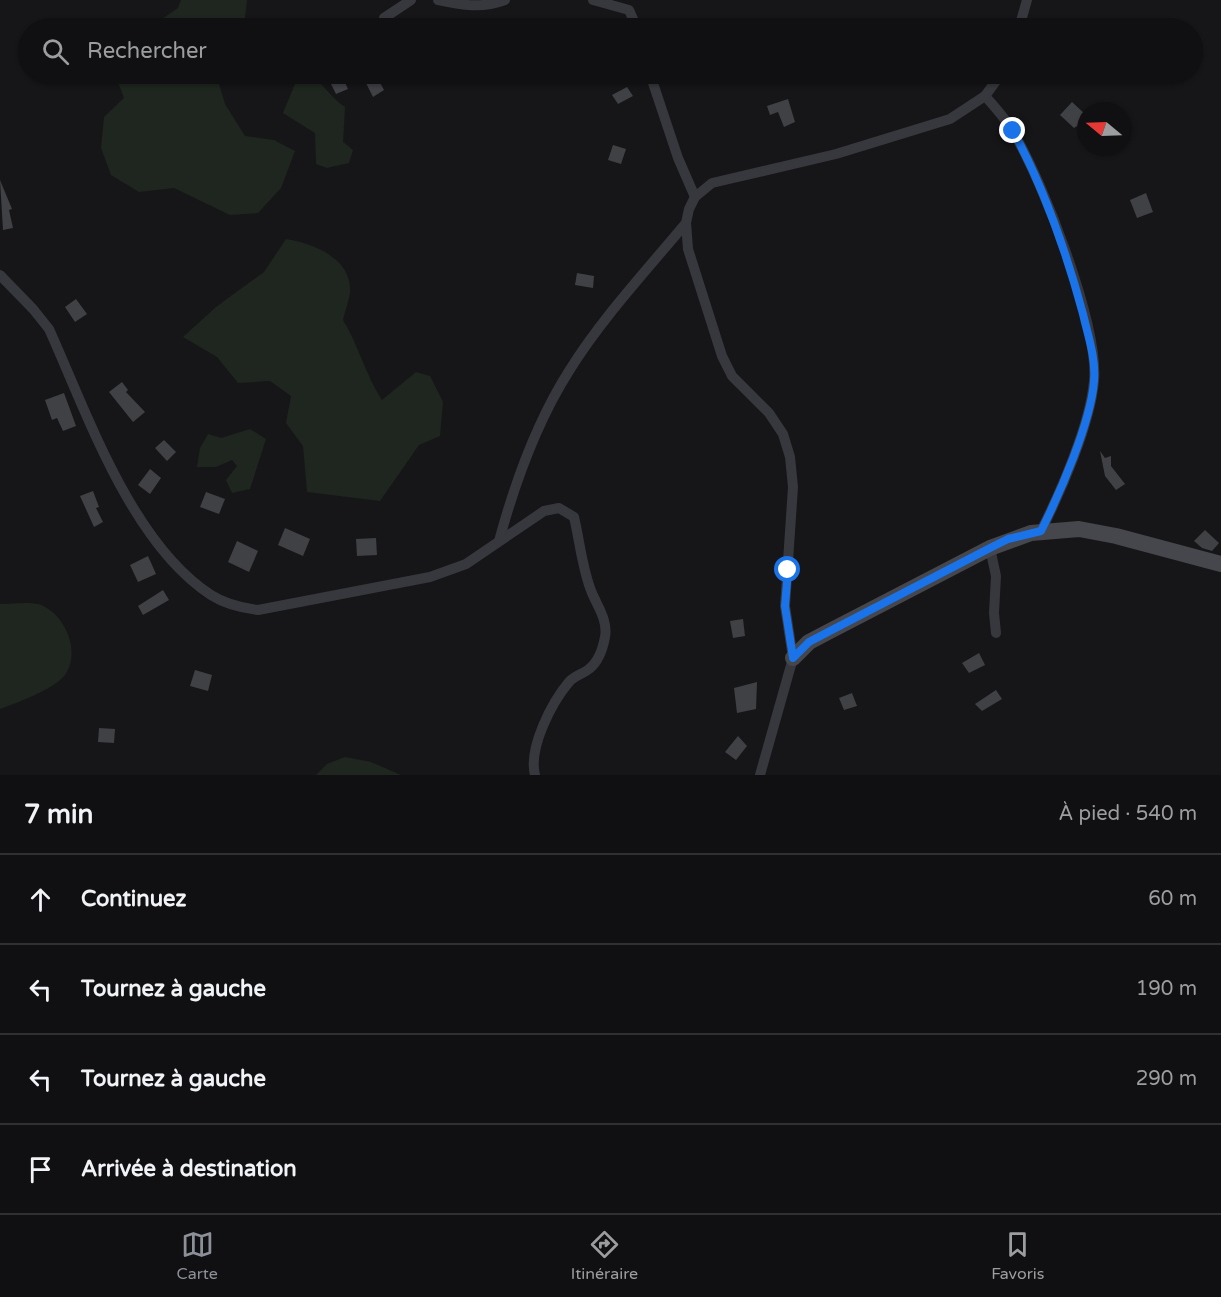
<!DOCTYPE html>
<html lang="fr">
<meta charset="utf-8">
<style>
body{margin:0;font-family:"Varela Round",sans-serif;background:#19191b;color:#f1f3f6}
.compass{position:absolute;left:1077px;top:102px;width:54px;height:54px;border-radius:50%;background:#101012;box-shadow:0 2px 4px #0004;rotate:289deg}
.stop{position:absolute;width:18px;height:18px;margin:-14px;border:4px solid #1a73e8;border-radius:50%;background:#fff}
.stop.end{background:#1a73e8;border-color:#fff;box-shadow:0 2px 6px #0008}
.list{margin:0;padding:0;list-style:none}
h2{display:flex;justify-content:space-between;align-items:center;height:78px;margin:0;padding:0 24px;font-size:26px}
h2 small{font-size:20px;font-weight:400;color:#9c9d9f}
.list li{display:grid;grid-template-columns:39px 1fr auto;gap:18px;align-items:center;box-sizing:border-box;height:90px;padding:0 24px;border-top:2px solid #303032}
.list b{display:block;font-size:22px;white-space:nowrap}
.list em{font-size:20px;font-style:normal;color:#9c9d9f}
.icon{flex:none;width:33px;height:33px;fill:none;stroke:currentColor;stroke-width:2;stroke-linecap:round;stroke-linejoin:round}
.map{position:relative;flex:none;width:1221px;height:775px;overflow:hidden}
.search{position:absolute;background:#101012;box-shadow:0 2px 4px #0004;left:18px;right:18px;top:18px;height:66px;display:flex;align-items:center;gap:15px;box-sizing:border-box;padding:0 21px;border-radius:33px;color:#9c9d9f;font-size:22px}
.sheet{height:438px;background:#101012}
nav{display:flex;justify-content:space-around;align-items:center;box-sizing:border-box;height:84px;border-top:2px solid #303032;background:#101012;font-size:16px;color:#9c9d9f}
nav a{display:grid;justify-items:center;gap:3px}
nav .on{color:#8c9099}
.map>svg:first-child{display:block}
.green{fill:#1e261f}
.building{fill:#404145}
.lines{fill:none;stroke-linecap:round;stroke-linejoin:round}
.street{stroke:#37383d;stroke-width:10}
.secondary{stroke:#45474d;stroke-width:16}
.route{stroke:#1a73e8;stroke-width:8}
</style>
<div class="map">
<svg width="1221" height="775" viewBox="0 0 1221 775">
<rect width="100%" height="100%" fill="#161618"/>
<!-- green -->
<g class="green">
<polygon points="181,0 247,0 244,26 237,28 149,28 178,8"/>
<polygon points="115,74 216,74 225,104 245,136 274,140 295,151 281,188 258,213 230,215 174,188 139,192 111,175 101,148 104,117 124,98"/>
<path d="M312,76c13,10 20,23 33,31l-2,35 10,8 -4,13 -22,5 -11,-4 -1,-31 -32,-20 12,-29z"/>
<path d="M286,239c26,4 66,19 64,53 -1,9 -5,19 -7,28 16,26 22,54 39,80l34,-28 14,4 13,26 -3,34 -21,9 -39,56 -73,-9 -4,-46 -17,-23 5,-27 -21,-15 -32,2 -21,-26 -34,-20 33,-30 48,-35z"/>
<polygon points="250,429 266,439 250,489 232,493 226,480 237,466 232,460 216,467 197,467 200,448 208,434 221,438"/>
<path d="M0,604c12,0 31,-3 41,1 25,10 40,48 24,70 -11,14 -48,28 -65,34z"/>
<polygon points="345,757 371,762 401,775 316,775 327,764"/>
</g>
<!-- building -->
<g class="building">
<polygon points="337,74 341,74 348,89 336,94 328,78"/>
<polygon points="377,77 384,90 373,97 366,83"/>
<polygon points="627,87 633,96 618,104 612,95"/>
<polygon points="788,99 795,122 784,127 778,112 770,115 767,106"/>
<polygon points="1072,102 1086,115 1086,138 1077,126 1074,128 1060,115"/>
<polygon points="613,145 626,149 621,164 608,160"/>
<polygon points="0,180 12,209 9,210 13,228 3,230"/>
<polygon points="1146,193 1153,212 1137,218 1130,200"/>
<polygon points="577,273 594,276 593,288 575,285"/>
<polygon points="76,299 87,314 75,322 65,307"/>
<polygon points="122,382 128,390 126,392 145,412 133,422 109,392"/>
<polygon points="64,393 76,426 63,431 57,418 52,420 45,400"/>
<polygon points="164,440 176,452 167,461 155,448"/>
<polygon points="1100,451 1105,458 1111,456 1111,466 1125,484 1116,490 1105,476"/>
<polygon points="150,469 161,478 150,494 138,485"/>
<polygon points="93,491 99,507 96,508 103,522 94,527 80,496"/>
<polygon points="206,492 225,499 219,514 200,507"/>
<polygon points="285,528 310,539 303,556 278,545"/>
<polygon points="1205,530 1219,543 1212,551 1202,548 1194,541"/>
<polygon points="376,538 377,555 357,556 356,539"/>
<polygon points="237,541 258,551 249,572 228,562"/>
<polygon points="148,556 156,574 138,582 130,565"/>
<polygon points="163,590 169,600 143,615 138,606"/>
<polygon points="743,619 745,636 733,638 730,621"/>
<polygon points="979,653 985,665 969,673 962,663"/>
<polygon points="195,670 212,675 208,691 190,686"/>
<polygon points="757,682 756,709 737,713 734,688"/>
<polygon points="996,690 1002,699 982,711 975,704"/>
<polygon points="852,693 857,706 844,710 839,698"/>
<polygon points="99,728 115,729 114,743 98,742"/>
<polygon points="738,736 747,746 736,760 725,752"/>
</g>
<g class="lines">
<!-- street -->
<g class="street">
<path d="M438,0c24,5 43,9 67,0"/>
<polyline points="593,0 629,10 637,28"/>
<polyline points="384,18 411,0"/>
<polyline points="1019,28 1027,0"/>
<polyline points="650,74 678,158 695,197"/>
<path d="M985,96c10,11 21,23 28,36 30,49 86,194 81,249 -4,44 -33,110 -53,150"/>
<path d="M0,275l33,34 16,20c38,84 82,214 162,266 14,9 31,13 47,15l172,-33 36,-13 78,-53 15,-3 15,9c6,25 8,52 18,76 6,14 16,28 13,44 -2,11 -7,25 -16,32 -6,5 -15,7 -20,13 -17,20 -41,66 -34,93"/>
<path d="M499,541c16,-59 37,-118 70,-170 33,-53 77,-100 117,-148"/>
<polyline points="990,548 996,576 994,613 996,633"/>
<polyline points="760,775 793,658 785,606 793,487 790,457 783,434 769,413 732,376 722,356 688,249 686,223 689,209 695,197 712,183 836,154 950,119 985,96 1001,74"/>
</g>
<!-- secondary -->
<polyline class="secondary" points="793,658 809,642 828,632 990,548 1031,533 1079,529 1116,536 1221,564"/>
</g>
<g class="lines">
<!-- route -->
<path class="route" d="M788,570l-3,36 8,52 16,-16 19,-10 162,-84 18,-9 33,-8c19,-38 50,-109 53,-150 2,-23 -6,-45 -11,-67 -17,-63 -39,-126 -70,-183"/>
</g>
</svg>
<svg class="compass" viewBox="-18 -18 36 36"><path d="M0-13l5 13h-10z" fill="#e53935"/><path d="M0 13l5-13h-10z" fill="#9c9d9f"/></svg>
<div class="stop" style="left:788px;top:570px"></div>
<div class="stop end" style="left:1013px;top:131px"></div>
<div class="search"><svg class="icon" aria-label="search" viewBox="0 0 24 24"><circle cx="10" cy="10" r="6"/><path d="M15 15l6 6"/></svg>Rechercher</div>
</div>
<section class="sheet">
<h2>7 min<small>À pied · 540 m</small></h2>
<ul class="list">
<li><svg class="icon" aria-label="ahead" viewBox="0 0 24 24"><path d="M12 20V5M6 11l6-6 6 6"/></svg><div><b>Continuez</b></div><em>60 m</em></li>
<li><svg class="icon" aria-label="left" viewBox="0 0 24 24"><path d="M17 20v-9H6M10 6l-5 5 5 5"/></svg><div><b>Tournez à gauche</b></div><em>190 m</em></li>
<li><svg class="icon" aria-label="left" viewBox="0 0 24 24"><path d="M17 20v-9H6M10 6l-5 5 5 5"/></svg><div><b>Tournez à gauche</b></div><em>290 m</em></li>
<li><svg class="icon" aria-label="arrive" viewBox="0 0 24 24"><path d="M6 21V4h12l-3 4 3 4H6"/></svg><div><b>Arrivée à destination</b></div></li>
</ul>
</section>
<nav>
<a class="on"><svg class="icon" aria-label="map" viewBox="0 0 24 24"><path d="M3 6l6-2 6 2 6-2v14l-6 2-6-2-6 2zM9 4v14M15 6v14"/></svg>Carte</a>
<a><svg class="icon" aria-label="directions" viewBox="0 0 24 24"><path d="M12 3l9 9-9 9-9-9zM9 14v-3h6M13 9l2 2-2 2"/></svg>Itinéraire</a>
<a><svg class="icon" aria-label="saved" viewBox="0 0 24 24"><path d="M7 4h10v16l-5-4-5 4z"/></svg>Favoris</a>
</nav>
